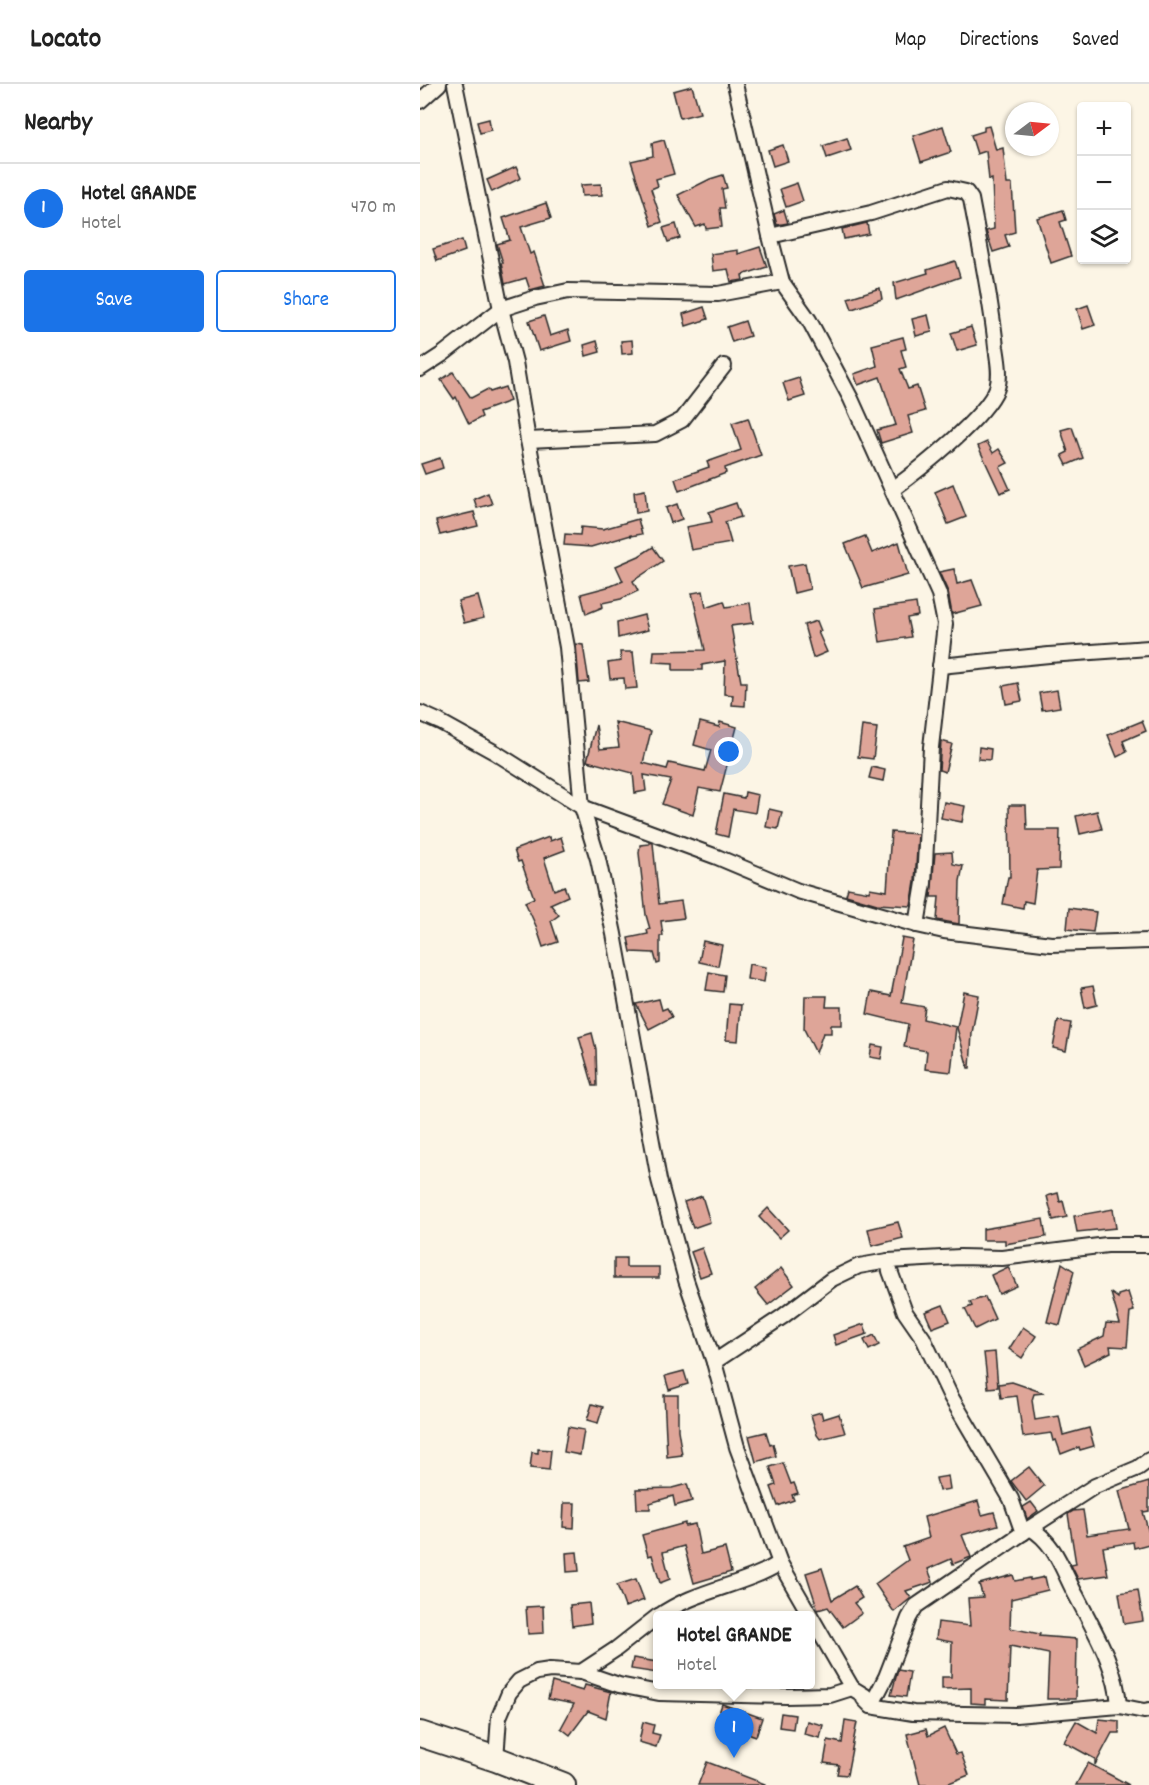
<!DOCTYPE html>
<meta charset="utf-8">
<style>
body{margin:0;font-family:Dekko,sans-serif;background:#f6f6f6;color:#222}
.controls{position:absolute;right:18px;top:18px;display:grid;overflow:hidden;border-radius:6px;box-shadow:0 2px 4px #0004}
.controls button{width:54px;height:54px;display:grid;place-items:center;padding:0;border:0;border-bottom:2px solid #e0e0e0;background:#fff;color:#222;font:30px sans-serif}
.compass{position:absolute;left:585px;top:18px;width:54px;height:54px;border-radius:50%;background:#fff;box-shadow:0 2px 4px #0004;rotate:74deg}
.you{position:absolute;left:309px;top:668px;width:21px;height:21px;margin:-15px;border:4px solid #fff;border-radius:50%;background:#1a73e8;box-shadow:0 0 0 9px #1a73e833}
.badge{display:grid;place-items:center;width:39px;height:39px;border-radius:50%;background:#1a73e8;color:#fff;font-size:20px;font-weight:700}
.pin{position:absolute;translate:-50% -50px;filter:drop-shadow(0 2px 3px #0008)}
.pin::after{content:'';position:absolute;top:32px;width:21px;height:18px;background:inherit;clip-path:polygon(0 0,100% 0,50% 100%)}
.popup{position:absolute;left:233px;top:1527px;width:162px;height:78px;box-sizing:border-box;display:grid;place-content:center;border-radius:6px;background:#fff;filter:drop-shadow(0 2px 4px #0005);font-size:20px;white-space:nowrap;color:#767676}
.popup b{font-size:22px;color:#222}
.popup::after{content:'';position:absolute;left:50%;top:100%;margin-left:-12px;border:12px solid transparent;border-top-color:#fff}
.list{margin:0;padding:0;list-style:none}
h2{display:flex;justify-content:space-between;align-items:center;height:78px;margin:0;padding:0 24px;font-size:26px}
h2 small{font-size:20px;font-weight:400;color:#767676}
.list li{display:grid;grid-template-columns:39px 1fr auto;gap:18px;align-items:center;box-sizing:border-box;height:90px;padding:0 24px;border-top:2px solid #e0e0e0}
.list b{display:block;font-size:22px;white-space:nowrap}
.list p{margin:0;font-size:20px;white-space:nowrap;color:#767676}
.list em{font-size:20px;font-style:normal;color:#767676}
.actions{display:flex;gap:12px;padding:18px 24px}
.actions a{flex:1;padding:14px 0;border:2px solid #1a73e8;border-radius:6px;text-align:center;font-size:21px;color:#1a73e8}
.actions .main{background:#1a73e8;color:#fff}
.icon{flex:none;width:33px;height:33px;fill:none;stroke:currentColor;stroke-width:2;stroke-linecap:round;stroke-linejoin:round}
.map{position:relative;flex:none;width:729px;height:1701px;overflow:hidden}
header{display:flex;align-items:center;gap:36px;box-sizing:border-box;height:84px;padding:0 30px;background:#fff;border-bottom:2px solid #e0e0e0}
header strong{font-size:28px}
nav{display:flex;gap:33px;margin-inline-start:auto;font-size:21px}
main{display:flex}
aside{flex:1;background:#fff}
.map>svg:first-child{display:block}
.building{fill:#dea598;stroke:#2b2b2b;stroke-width:1.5}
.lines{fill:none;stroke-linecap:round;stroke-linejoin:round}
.street-casing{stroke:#2b2b2b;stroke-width:18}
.highway-casing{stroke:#2b2b2b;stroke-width:28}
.street{stroke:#fcf5e5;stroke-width:14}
.highway{stroke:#fcf5e5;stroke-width:24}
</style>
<header>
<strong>Locato</strong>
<nav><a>Map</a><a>Directions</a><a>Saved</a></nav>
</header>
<main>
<aside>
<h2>Nearby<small></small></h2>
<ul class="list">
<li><span class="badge">1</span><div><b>Hotel GRANDE</b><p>Hotel</p></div><em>470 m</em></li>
</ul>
<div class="actions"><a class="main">Save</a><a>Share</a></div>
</aside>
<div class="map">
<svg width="729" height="1701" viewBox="0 0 729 1701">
<rect width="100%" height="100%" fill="#fcf5e5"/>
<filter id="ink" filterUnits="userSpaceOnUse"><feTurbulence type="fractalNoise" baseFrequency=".0167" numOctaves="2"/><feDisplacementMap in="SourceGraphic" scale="12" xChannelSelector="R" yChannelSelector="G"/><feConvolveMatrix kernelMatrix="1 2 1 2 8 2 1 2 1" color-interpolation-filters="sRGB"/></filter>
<g filter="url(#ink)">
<!-- building -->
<g class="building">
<polygon points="272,2 280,29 260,34 253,7"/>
<polygon points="69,35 71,46 60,49 57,38"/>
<polygon points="523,42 531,68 501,78 493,52"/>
<polygon points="569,42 576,66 583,64 587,100 592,100 595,148 585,151 589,163 573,168 566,147 574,145 572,95 569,96 566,67 557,70 551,51 564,47 564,43"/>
<polygon points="427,54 431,66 407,74 403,62"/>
<polygon points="244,56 254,90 236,95 238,102 231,105 242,138 232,142 211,77 233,72 232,59"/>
<polygon points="363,61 368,77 353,82 348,66"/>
<polygon points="96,83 101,94 72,108 67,96"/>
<polygon points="303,91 307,104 302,105 305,124 300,124 302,143 286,145 285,140 276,143 258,111 290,95"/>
<polygon points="377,99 383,117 366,123 360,105"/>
<polygon points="181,100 182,111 162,112 161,101"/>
<polygon points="126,119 131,134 101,143 110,170 114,168 125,202 110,206 106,194 85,200 81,179 83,179 77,160 90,156 83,134"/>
<polygon points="364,126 368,139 357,141 354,130"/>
<polygon points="643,126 646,136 640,138 651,172 631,179 617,134"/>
<polygon points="447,139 449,150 424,155 422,145"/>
<polygon points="256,140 260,154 248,158 243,144"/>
<polygon points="42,156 45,167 17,177 13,165"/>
<polygon points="340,163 347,183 322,191 323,196 311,198 308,185 293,187 291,170 318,166 318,170"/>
<polygon points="535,177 540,193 476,216 474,199 508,189 507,186"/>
<polygon points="460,204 462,215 432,225 428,214"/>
<polygon points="668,221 675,241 663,245 657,225"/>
<polygon points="284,223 288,235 266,242 263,230"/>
<polygon points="508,231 512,248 496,252 492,235"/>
<polygon points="124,232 130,252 148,246 151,257 119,267 109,237"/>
<polygon points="325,237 330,252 312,258 307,243"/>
<polygon points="551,243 557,261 537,267 531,249"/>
<polygon points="483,253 486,265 481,266 486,283 480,285 488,305 497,302 505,327 488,332 493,349 461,359 457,346 476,341 460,293 438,301 434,290 457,282 452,261"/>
<polygon points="212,256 213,269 202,270 201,257"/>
<polygon points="177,257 180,268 166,272 164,261"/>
<polygon points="33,288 51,314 68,305 70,308 85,303 90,317 60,328 62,333 49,340 36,313 34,315 21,296"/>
<polygon points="379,294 385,312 369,317 363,299"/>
<polygon points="328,334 341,371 305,384 306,389 259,407 255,395 289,383 287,378 321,366 312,339"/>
<polygon points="652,343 663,374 647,381 642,371 648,368 641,346"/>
<polygon points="567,358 573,369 579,365 588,379 580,383 590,405 580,409 558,362"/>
<polygon points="20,374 23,384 5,390 1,380"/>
<polygon points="533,400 546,433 528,440 515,408"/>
<polygon points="225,406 227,427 216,429 214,408"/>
<polygon points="68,409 72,420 57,424 54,415"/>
<polygon points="316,419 321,433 305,438 311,459 271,466 266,443 292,438 289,428"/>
<polygon points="257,420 262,435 251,439 246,424"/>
<polygon points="54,428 58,442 20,451 16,437"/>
<polygon points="218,435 222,450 211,452 211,451 171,463 144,461 145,450 160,451 161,443 183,445"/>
<polygon points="445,452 452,469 479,458 488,491 443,504 425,460"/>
<polygon points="233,463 243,477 213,497 218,507 201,515 182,519 183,523 166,530 161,510 191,502 203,497 196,482 219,472"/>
<polygon points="385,479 390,505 374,509 368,482"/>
<polygon points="534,485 537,500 552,496 562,522 532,530 528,508 519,488"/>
<polygon points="283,507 286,523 304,517 306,523 330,519 333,539 311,542 321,598 326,598 325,622 312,621 313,611 304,610 305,577 282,581 282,586 253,586 253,579 233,578 234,567 285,566 272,509"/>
<polygon points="58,512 64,534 44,539 38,517"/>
<polygon points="496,519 498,532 487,534 491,553 460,558 455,525"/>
<polygon points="224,531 228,546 198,554 197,538"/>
<polygon points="397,537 401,547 398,548 407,568 393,574 384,541"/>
<polygon points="156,560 163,561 169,598 159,599"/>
<polygon points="200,568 213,568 217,604 205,605 204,594 190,595 188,579 201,577"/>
<polygon points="598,599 602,617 586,620 583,602"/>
<polygon points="637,606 640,623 622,626 619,609"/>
<polygon points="722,637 726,647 703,657 707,668 697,673 688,651"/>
<polygon points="195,638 231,647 223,679 247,685 249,679 285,687 291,666 274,661 280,638 299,643 300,638 317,643 300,708 279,704 273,731 242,720 251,696 224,691 226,707 215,709 213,689 167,677 176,641 180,665 199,663"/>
<polygon points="442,642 457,644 453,675 438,673"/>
<polygon points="521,657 532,660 525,688 519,686"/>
<polygon points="559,663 571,665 570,676 558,675"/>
<polygon points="452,683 465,686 463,697 449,694"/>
<polygon points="325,708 338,711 335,729 313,725 308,753 296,750 304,710 324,714"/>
<polygon points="524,718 545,722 542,738 521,734"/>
<polygon points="589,721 606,721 607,746 640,746 639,785 617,786 613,819 604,817 603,824 583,820 588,793 590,793"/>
<polygon points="349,725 362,728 358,745 346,743"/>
<polygon points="677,727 682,745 660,750 656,732"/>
<polygon points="471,748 498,750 495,798 491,822 457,820 426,811 428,804 449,808 450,804 467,807"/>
<polygon points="129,753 130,757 141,753 145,766 124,774 134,806 144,802 148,812 130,820 139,831 131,837 138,858 123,863 116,842 105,818 114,814 101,777 98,778 94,766"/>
<polygon points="229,758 233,759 239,820 261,817 264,834 241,837 243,852 240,852 240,879 237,880 234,869 211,868 208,854 228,850 227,846 230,845 226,831 219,769 220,761 229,760"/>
<polygon points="532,768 533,780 543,782 540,797 539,840 517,836 519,813 511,813 515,769"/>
<polygon points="649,824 676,828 673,848 647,845"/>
<polygon points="482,854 493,856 482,919 505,923 503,935 536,943 531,988 505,985 507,967 484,963 488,940 447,930 451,908 471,912"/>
<polygon points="283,857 302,861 298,882 279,878"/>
<polygon points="329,880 346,883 344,898 327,895"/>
<polygon points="289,888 305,891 303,908 286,906"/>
<polygon points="673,902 677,921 665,924 661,904"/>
<polygon points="544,908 559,911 552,949 550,984 548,984 537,944"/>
<polygon points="385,912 407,912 406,923 422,923 422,941 411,941 411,949 403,949 396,969 384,945"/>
<polygon points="239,915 242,926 247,924 252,933 229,945 216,920"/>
<polygon points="309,920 321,921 318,957 306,956"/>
<polygon points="638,937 651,939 646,967 633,964"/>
<polygon points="172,949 176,965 177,1002 173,1002 159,953"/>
<polygon points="452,961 463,963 461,975 450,973"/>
<polygon points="638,1109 640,1118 643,1117 647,1133 633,1136 627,1112"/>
<polygon points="282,1112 290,1138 273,1144 264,1118"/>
<polygon points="348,1124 368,1146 359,1154 339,1133"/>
<polygon points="693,1125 696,1144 657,1148 654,1132"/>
<polygon points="623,1135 626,1153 585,1160 585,1156 563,1156 563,1145"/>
<polygon points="478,1138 483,1154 452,1162 448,1145"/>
<polygon points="282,1164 291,1189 280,1193 271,1168"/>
<polygon points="194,1174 206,1174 206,1183 239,1183 239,1194 194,1194"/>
<polygon points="642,1179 654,1187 640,1241 627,1238"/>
<polygon points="588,1183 597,1202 579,1210 571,1191"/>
<polygon points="361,1184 374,1201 348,1221 335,1205"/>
<polygon points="708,1208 714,1227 710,1228 707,1263 690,1262 691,1268 664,1281 657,1265 684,1252 686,1239 700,1240 691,1209 698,1214 698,1211"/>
<polygon points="565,1213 575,1235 555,1245 545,1225 552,1222 550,1218"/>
<polygon points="523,1221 530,1237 512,1244 505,1228"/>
<polygon points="444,1240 447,1250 416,1261 413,1251"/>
<polygon points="603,1243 616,1252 602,1274 589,1265"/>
<polygon points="454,1251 459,1261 449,1266 444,1256"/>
<polygon points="575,1268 578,1303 568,1304 564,1269"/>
<polygon points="264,1287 268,1300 249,1306 245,1292"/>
<polygon points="592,1298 624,1309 614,1310 612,1316 615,1336 639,1332 643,1351 669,1344 674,1362 660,1366 659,1363 641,1370 636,1356 633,1357 631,1349 603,1353 597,1312 581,1314 579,1300"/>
<polygon points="244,1311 258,1311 258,1346 262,1371 247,1373"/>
<polygon points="172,1320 183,1323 178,1339 167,1336"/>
<polygon points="401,1328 403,1335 419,1330 425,1349 400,1355 397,1351 391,1331"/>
<polygon points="148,1343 164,1346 160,1371 144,1368"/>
<polygon points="346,1348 350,1361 353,1360 356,1372 336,1378 329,1352"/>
<polygon points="118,1365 131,1366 129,1386 110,1384 112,1368 118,1369"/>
<polygon points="363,1379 371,1400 374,1399 378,1409 372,1411 374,1416 358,1422 351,1403 356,1401 350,1383"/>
<polygon points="609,1383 624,1402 606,1417 591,1397"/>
<polygon points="528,1392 530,1405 519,1407 516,1394"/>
<polygon points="729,1398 729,1427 723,1428 729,1449 729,1460 714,1464 713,1458 683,1463 688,1491 658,1495 651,1481 656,1480 648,1430 653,1427 663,1426 667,1451 709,1445 699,1407"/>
<polygon points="267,1400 272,1417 255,1422 253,1412 230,1419 230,1425 217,1425 216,1405 252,1404"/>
<polygon points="558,1417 562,1431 574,1428 578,1441 542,1451 551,1473 533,1480 531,1475 508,1485 513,1498 486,1507 491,1514 474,1528 455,1500 488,1476 483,1463 509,1454 504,1433"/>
<polygon points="611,1418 618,1427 607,1435 603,1423"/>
<polygon points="144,1419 155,1419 154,1444 143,1443"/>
<polygon points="265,1439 265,1442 275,1440 281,1470 305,1464 311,1488 274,1499 264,1462 243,1468 250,1495 240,1499 232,1471 228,1472 222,1451"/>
<polygon points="157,1468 159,1487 147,1488 146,1469"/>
<polygon points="402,1484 412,1516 435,1502 442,1514 434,1519 442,1529 423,1543 408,1523 398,1526 386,1489"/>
<polygon points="593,1491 595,1497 610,1494 610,1496 625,1493 628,1506 591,1515 590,1544 620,1550 619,1552 657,1555 656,1615 627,1615 629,1570 590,1562 588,1616 565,1615 565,1620 551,1619 551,1604 522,1605 522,1593 531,1593 532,1558 516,1555 518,1538 550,1542 548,1514 563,1513 559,1500"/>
<polygon points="216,1495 224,1516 205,1523 197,1501"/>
<polygon points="718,1506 723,1537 704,1540 699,1509"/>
<polygon points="169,1519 171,1539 152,1542 150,1521"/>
<polygon points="123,1522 124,1549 108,1550 106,1523"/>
<polygon points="213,1574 237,1578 237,1589 211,1585"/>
<polygon points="478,1586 490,1588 486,1613 471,1611"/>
<polygon points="132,1598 163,1607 165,1601 191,1608 186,1634 168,1627 150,1651 141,1644 154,1620 128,1615"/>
<polygon points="302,1620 342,1634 336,1652 296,1638"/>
<polygon points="361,1629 375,1631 373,1645 359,1643"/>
<polygon points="679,1635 699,1637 699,1649 692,1649 675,1681 675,1675 644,1658 656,1637 677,1649"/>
<polygon points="425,1636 437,1638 427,1691 417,1690 419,1681 404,1679 408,1656 422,1659"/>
<polygon points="387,1637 403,1641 400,1654 384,1650"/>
<polygon points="223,1638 234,1641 232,1649 240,1651 236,1663 219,1658"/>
<polygon points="524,1644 536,1670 541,1669 549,1691 524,1701 500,1701 487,1650 506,1645 508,1652"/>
<polygon points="287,1678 345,1700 345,1701 278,1701"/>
<polygon points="668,1679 709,1701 656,1701"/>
</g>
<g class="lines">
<defs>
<g id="street">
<polyline points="35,0 81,225 95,278 108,356 147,563 162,723 178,775 194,850 239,1096 266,1196 294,1278 317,1363 360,1479 432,1604"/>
<polyline points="315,0 350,152 362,198 389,236 431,315 519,510 525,540 511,663 504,799 497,841"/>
<polyline points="0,17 19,0"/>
<path d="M350,152l101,-23 77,-25 18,4 5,7c9,49 20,99 25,148 2,13 5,29 1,41 -11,29 -78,82 -104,101"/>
<polyline points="0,285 23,270 81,225 115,214 148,207 298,210 362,198"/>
<polyline points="108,356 235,350 262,336 304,282"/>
<polyline points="520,582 629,571 729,564"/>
<polyline points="0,629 20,638 76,669 162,723 297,773 378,807 497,841 524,847 631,860 729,857"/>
<polyline points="294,1278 362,1233 412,1195 439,1182 468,1177"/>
<path d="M610,1444c26,15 33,44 47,69 17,33 40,71 42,109"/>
<polyline points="603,1449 591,1415 531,1313 503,1254 485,1228 470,1187 468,1177 540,1173 582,1174 687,1161 729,1161"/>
<path d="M239,1532c36,-26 84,-30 121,-53"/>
<polyline points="161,1588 196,1565 238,1532"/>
<polyline points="451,1622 466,1593 489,1534 496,1522 610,1444 675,1402 718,1384 729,1376"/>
<polyline points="76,1675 79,1633 89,1609 99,1597 117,1588 130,1586 161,1588 199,1601 239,1609 366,1612 410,1611 432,1604 445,1612 444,1615 451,1622 493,1629 596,1631 699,1622 724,1627 729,1626"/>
</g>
<polyline id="highway" points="0,1650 76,1675 143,1701"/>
</defs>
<!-- street casing -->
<use href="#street" class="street-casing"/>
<!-- highway casing -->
<use href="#highway" class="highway-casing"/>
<!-- street -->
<use href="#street" class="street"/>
<!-- highway -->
<use href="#highway" class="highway"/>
</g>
</g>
</svg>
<div class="controls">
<button>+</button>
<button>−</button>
<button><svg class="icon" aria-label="layers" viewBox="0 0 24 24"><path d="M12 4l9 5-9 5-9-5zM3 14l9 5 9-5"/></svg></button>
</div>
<svg class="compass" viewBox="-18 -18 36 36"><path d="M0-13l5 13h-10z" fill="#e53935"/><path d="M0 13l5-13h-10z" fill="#767676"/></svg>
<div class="you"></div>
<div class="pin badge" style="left:314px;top:1674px">1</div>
<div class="popup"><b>Hotel GRANDE</b>Hotel</div>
</div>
</main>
